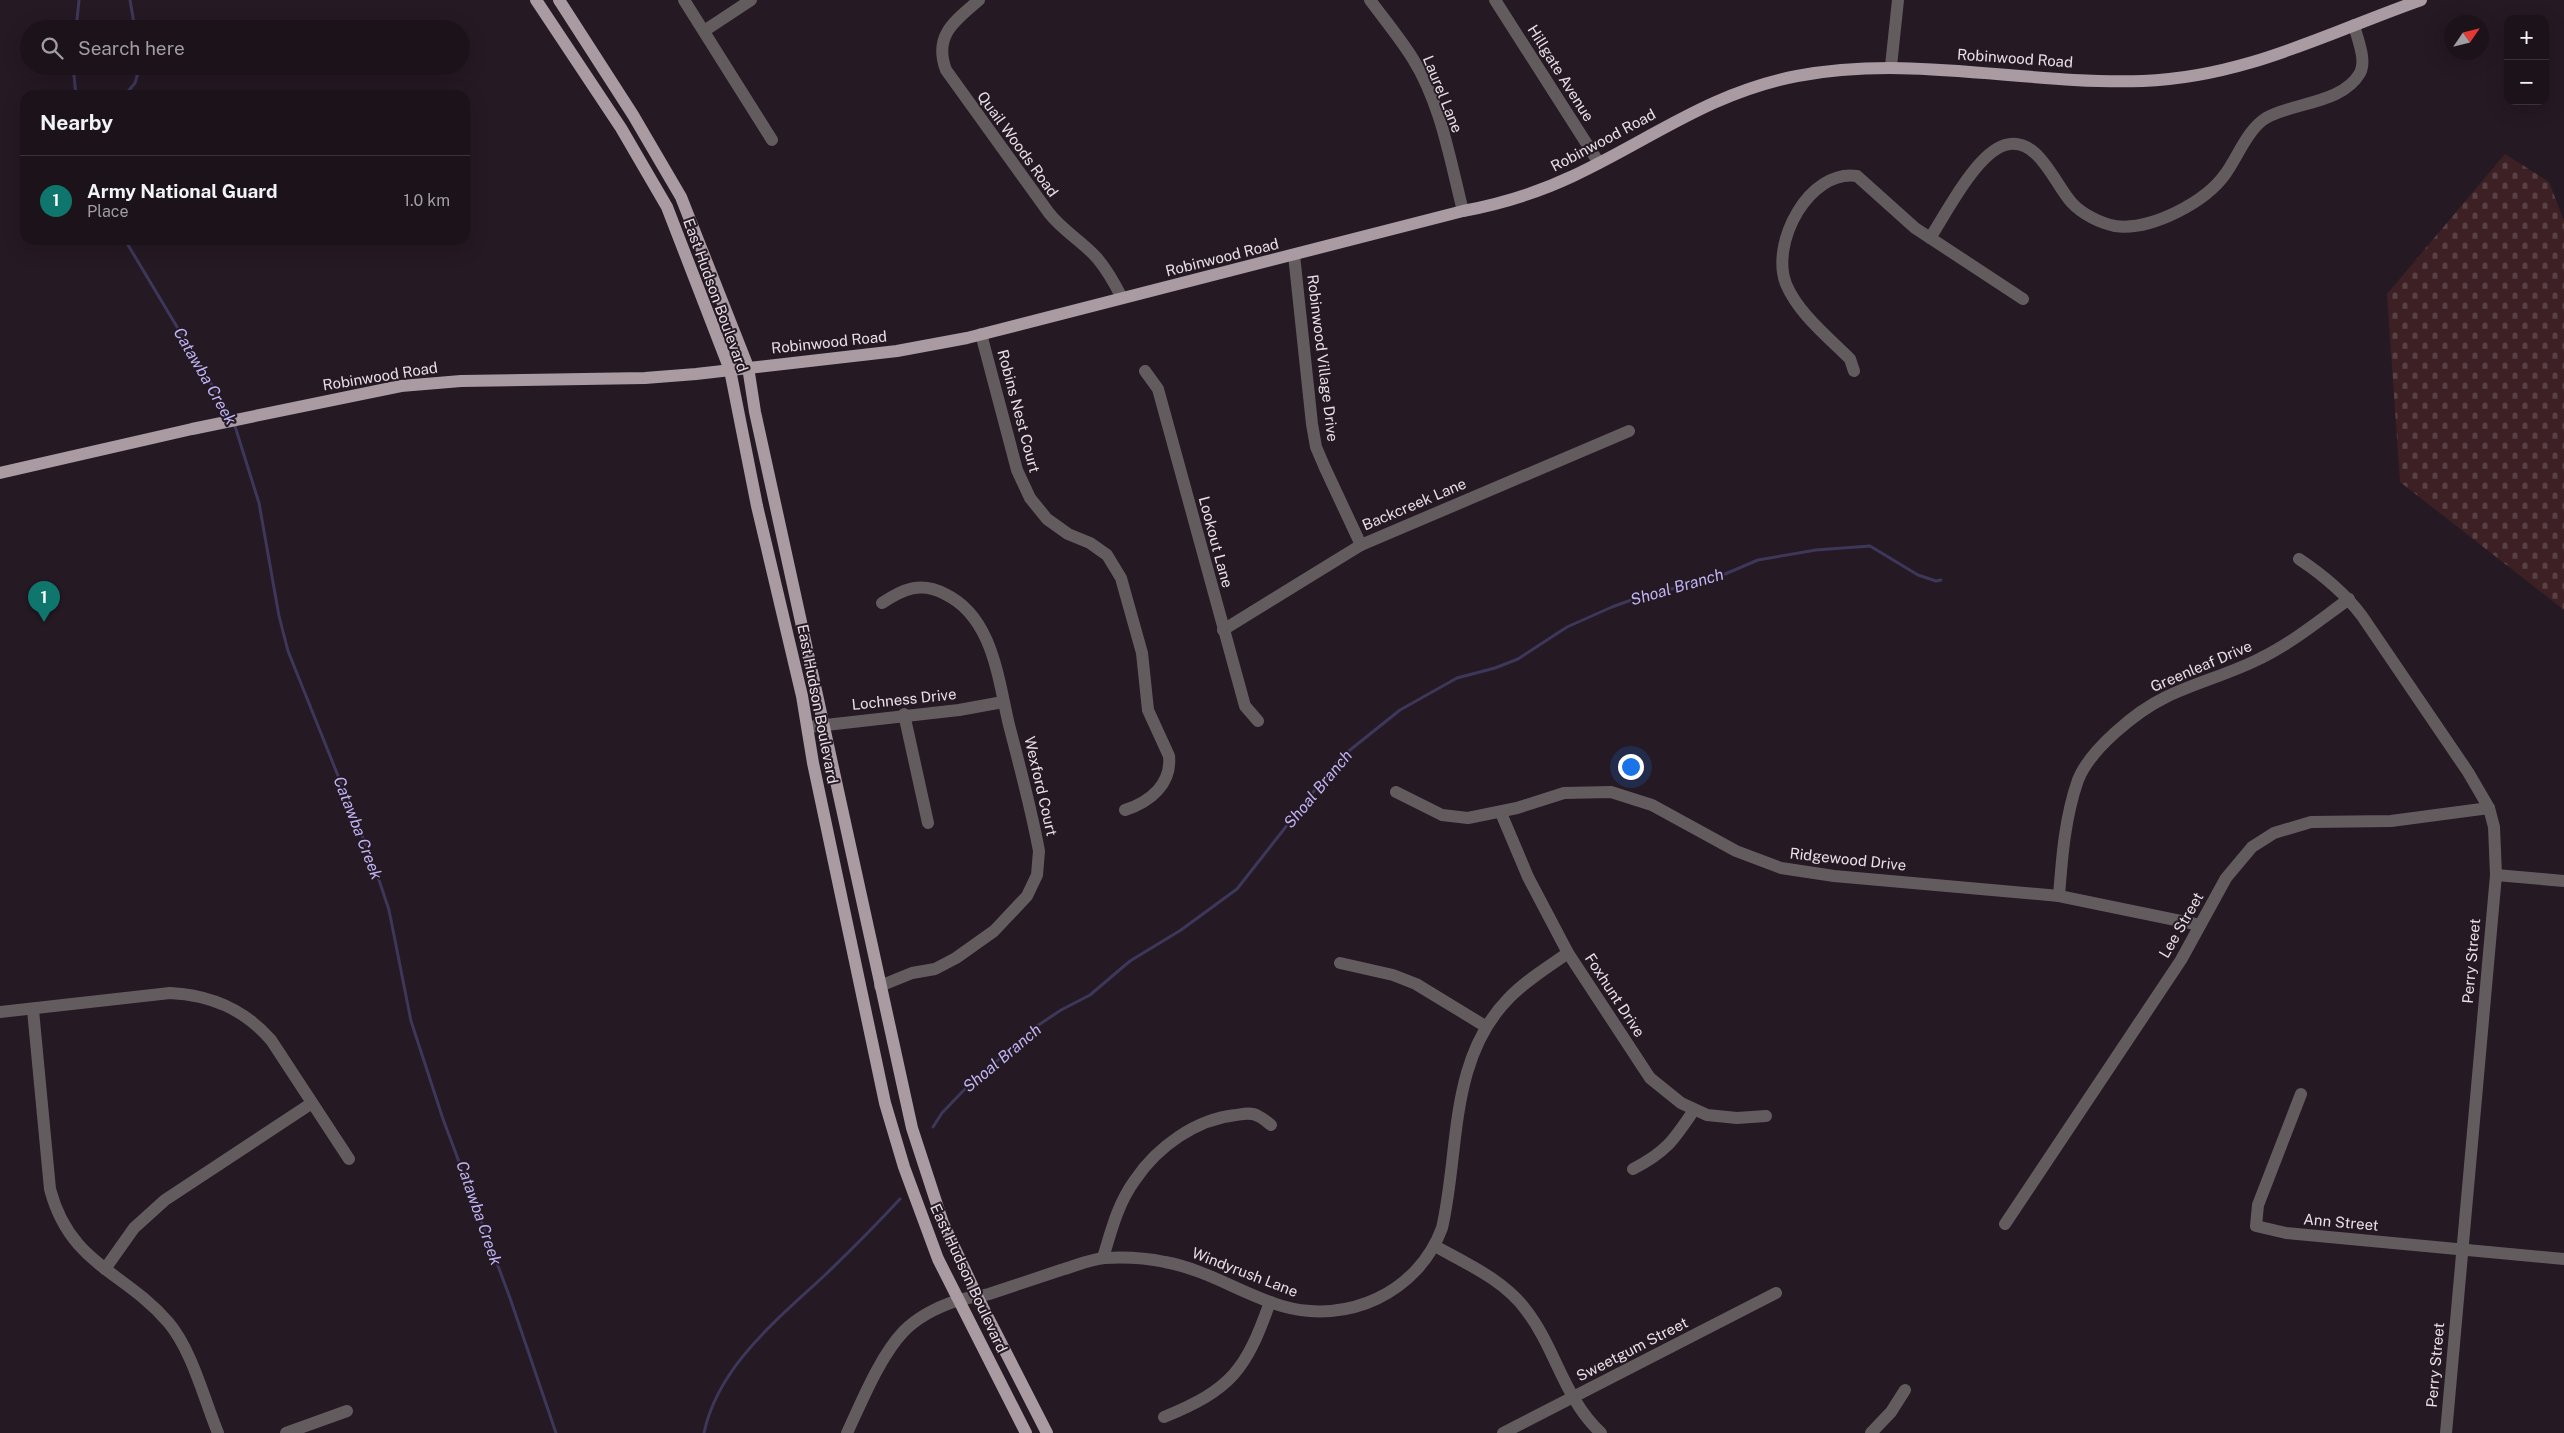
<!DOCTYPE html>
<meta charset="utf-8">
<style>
body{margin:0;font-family:"Public Sans",sans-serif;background:#292027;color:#f1f3f6}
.controls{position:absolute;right:15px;top:15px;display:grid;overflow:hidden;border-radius:10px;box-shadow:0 5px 20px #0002}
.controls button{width:45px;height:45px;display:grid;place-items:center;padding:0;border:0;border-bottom:1px solid #3a3239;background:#1c131a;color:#f1f3f6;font:25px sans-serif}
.compass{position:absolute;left:2444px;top:15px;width:45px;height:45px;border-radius:50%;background:#1c131a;box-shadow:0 5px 20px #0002;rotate:55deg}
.you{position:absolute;left:1630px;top:766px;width:18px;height:18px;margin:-12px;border:4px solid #fff;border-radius:50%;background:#1a73e8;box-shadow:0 0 0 8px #1a73e833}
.badge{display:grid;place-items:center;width:32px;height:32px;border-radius:50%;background:#0f766e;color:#fff;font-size:16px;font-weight:700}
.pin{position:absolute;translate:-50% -41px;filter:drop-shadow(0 1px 2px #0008)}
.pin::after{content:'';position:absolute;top:26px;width:18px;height:15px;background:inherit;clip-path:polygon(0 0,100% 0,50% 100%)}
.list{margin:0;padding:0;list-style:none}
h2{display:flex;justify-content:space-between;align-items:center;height:65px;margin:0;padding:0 20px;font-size:21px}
h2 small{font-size:16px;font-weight:400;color:#a09ea2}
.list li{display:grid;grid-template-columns:32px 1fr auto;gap:15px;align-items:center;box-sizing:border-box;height:90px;padding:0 20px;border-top:1px solid #3a3239}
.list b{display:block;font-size:19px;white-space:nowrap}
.list p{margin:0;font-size:16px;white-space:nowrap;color:#a09ea2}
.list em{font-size:16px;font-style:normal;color:#a09ea2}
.icon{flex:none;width:28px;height:28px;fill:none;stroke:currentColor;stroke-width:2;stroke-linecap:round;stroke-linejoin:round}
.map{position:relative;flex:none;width:2564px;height:1433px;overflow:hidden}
.search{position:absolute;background:#1c131a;box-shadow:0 5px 20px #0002;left:20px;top:20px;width:450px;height:55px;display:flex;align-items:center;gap:12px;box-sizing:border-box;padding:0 18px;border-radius:28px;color:#a09ea2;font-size:19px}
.panel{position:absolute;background:#1c131a;box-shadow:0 5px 20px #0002;left:20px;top:90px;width:450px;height:155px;border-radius:15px}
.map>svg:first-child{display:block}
.cemetery{fill:url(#cemetery-stones)}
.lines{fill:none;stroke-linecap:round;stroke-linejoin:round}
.stream{stroke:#3d375a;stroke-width:3}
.minor{stroke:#635c5f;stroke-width:12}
.major{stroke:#aa9aa1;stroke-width:12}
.labels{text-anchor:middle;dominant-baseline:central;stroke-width:4;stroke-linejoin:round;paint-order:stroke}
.street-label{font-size:15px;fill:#e8dfe6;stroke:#251923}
.water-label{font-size:16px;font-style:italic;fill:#bfb5f5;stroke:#251923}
</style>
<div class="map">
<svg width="2564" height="1433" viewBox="0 0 2564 1433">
<defs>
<pattern id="cemetery-stones" width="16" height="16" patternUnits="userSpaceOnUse" patternTransform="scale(1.25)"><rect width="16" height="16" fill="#3c2024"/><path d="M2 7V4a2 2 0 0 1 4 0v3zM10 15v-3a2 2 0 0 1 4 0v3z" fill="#584044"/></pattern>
</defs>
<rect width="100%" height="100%" fill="#251923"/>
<!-- cemetery -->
<polygon class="cemetery" points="2505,154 2549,182 2564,221 2564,610 2400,482 2387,294"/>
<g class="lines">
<!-- stream -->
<g class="stream">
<polyline points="130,0 135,29"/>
<polyline points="76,29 79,0"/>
<polyline points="73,66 76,95"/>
<polyline points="125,95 135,83 140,66"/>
<polyline points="125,240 231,417"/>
<polyline points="234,423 259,503 279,616 288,651 375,868 389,910 411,1021 443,1119 510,1298 556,1433"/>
<polyline points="933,1127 942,1113 962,1092 1034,1028 1061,1010 1090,995 1130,961 1181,930 1237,889 1340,758 1400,710 1457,678 1495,668 1518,659 1567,627 1612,607 1645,595 1711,580 1758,560 1816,550 1870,546 1918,575 1936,581 1941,580"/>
<path d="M704,1433c14,-67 74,-114 121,-158 26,-25 51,-50 75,-76"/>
</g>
<!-- minor -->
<g class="minor">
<polyline points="684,0 772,140"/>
<path d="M979,0c-24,21 -46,35 -33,70l103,143c14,18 33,28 48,45 11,13 18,26 25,40"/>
<path d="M1370,0c14,19 30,38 43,59 28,45 37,101 50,152"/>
<polyline points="1495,0 1599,163"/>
<polyline points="704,31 751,0"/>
<polyline points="1891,66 1898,0"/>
<path d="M1930,238c17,-26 46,-84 75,-93 33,-10 50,40 67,58 10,11 28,20 43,23 36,5 91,-24 111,-53 12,-17 22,-44 40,-55 28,-16 76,-14 94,-45 7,-13 -3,-35 -6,-48"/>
<polyline points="1294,255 1312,424 1316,447 1325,468 1361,545"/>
<path d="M981,334l36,136 13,28 17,21 21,15 22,9 17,12 14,23 21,75 6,57 21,46c3,28 -19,46 -44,54"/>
<polyline points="1145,371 1158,389 1245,706 1258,721"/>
<path d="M1854,371l-4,-12c-22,-22 -52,-46 -64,-75 -16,-41 23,-115 71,-108l58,52 108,71"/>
<path d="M2299,559c24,16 45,33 63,57l106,156 21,36 5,19 2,48 -50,558"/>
<polyline points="1223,630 1361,545 1629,431"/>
<polyline points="904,714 928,823"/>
<polyline points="808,727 959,710 1003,702"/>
<polyline points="1396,792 1442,815 1468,818 1517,808 1564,793 1611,792 1652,805 1736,851 1781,868 1834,876 2059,896 2200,925"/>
<polyline points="1501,813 1528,877 1568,953 1650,1078 1681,1103 1707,1115 1737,1118 1766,1116"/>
<polyline points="2496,875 2564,881"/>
<path d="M2059,896c3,-40 6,-79 19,-116 12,-31 59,-69 88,-83 31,-15 64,-23 95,-39 31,-15 60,-39 88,-59"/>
<polyline points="1340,963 1393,975 1416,984 1485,1026"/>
<path d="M880,986l32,-13 23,-4 21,-11 38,-27 33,-35 10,-21 2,-24c-8,-43 -19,-84 -30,-126 -11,-46 -16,-108 -64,-131 -24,-13 -42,-5 -63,9"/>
<path d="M33,1010l17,179c20,76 74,82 118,133 24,28 36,77 50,111"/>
<path d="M0,1012l170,-19c41,2 74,16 101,47l78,119"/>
<polyline points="2301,1094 2258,1205 2256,1226 2286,1233 2564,1259"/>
<path d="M1633,1169c33,-17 41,-29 61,-59"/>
<polyline points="2005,1224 2181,960 2226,878 2252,847 2274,833 2311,822 2391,821 2489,808"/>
<path d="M1435,1246c32,18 69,34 91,64 30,39 38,89 75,123"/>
<path d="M1103,1258c8,-27 15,-55 32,-78 22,-33 61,-61 101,-65 7,-1 15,-3 22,1 5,2 9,6 13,9"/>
<polyline points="105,1269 134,1228 165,1200 312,1103"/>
<path d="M1164,1417c68,-28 82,-47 106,-115"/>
<polyline points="286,1433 347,1411"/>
<path d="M847,1433c15,-32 33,-77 57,-102 14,-14 34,-24 52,-30 11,-4 22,-4 33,-7 24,-8 48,-16 72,-24 14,-4 29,-11 44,-12 19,-1 41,0 60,4 43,8 77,32 117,44 65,19 136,-13 160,-78 18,-78 6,-167 66,-229 17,-18 40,-32 60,-46"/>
<polyline points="1503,1433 1776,1293"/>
<polyline points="1871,1433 1891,1412 1905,1390"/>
</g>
<!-- major -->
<g class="major">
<polyline points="536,0 621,128 667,207 730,370 757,506 802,696 813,763 885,1103 904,1167 938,1259 1026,1433"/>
<polyline points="559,0 633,115 681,197 748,367 755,412 912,1128 943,1223 978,1298 1047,1433"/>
<path d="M0,473l192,-44 209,-43 60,-5 184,-3 51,-4 201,-23 70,-13 496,-127c38,-7 74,-18 110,-35 77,-36 136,-83 224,-100 116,-22 230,9 346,5 103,-4 184,-48 278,-81"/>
</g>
</g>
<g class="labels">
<!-- street labels -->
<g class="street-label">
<text transform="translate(2015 58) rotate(4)">Robinwood Road</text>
<text transform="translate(1561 73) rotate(58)">Hillgate Avenue</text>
<text transform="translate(1443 94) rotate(68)">Laurel Lane</text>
<text transform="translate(1603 140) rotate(-28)">Robinwood Road</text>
<text transform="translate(1018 144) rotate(54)">Quail Woods Road</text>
<text transform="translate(1222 257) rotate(-14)">Robinwood Road</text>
<text transform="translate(716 295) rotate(70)">East Hudson Boulevard</text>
<text transform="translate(829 342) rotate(-6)">Robinwood Road</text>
<text transform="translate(1323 358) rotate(83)">Robinwood Village Drive</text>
<text transform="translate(380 376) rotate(-9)">Robinwood Road</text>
<text transform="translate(1019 411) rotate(75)">Robins Nest Court</text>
<text transform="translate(1414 504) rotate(-23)">Backcreek Lane</text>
<text transform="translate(1216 542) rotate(75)">Lookout Lane</text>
<text transform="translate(2201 666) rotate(-23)">Greenleaf Drive</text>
<text transform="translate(904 699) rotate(-6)">Lochness Drive</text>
<text transform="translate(818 704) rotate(79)">East Hudson Boulevard</text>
<text transform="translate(1041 786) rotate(77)">Wexford Court</text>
<text transform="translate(1848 859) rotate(6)">Ridgewood Drive</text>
<text transform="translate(2181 925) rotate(-60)">Lee Street</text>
<text transform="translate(2471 961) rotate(-85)">Perry Street</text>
<text transform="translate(1615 995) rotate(57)">Foxhunt Drive</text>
<text transform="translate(2341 1222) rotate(5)">Ann Street</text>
<text transform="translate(1245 1272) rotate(21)">Windyrush Lane</text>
<text transform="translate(969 1278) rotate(65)">East Hudson Boulevard</text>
<text transform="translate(1632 1349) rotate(-27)">Sweetgum Street</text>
<text transform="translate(2435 1365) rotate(-85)">Perry Street</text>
</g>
<!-- water labels -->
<g class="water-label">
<text transform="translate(205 376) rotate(60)">Catawba Creek</text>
<text transform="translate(1677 587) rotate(-16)">Shoal Branch</text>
<text transform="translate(1318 789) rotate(-50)">Shoal Branch</text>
<text transform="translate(358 828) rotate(69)">Catawba Creek</text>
<text transform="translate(1002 1058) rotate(-40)">Shoal Branch</text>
<text transform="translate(479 1213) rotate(71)">Catawba Creek</text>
</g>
</g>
</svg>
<div class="controls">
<button>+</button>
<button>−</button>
</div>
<svg class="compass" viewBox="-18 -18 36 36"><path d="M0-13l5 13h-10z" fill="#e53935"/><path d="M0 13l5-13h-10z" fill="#a09ea2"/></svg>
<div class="you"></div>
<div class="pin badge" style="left:44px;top:622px">1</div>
<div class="search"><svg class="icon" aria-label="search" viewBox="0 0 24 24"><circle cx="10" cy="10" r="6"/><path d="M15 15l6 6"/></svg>Search here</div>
<section class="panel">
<h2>Nearby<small></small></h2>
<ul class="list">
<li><span class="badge">1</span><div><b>Army National Guard</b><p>Place</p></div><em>1.0 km</em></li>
</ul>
</section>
</div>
